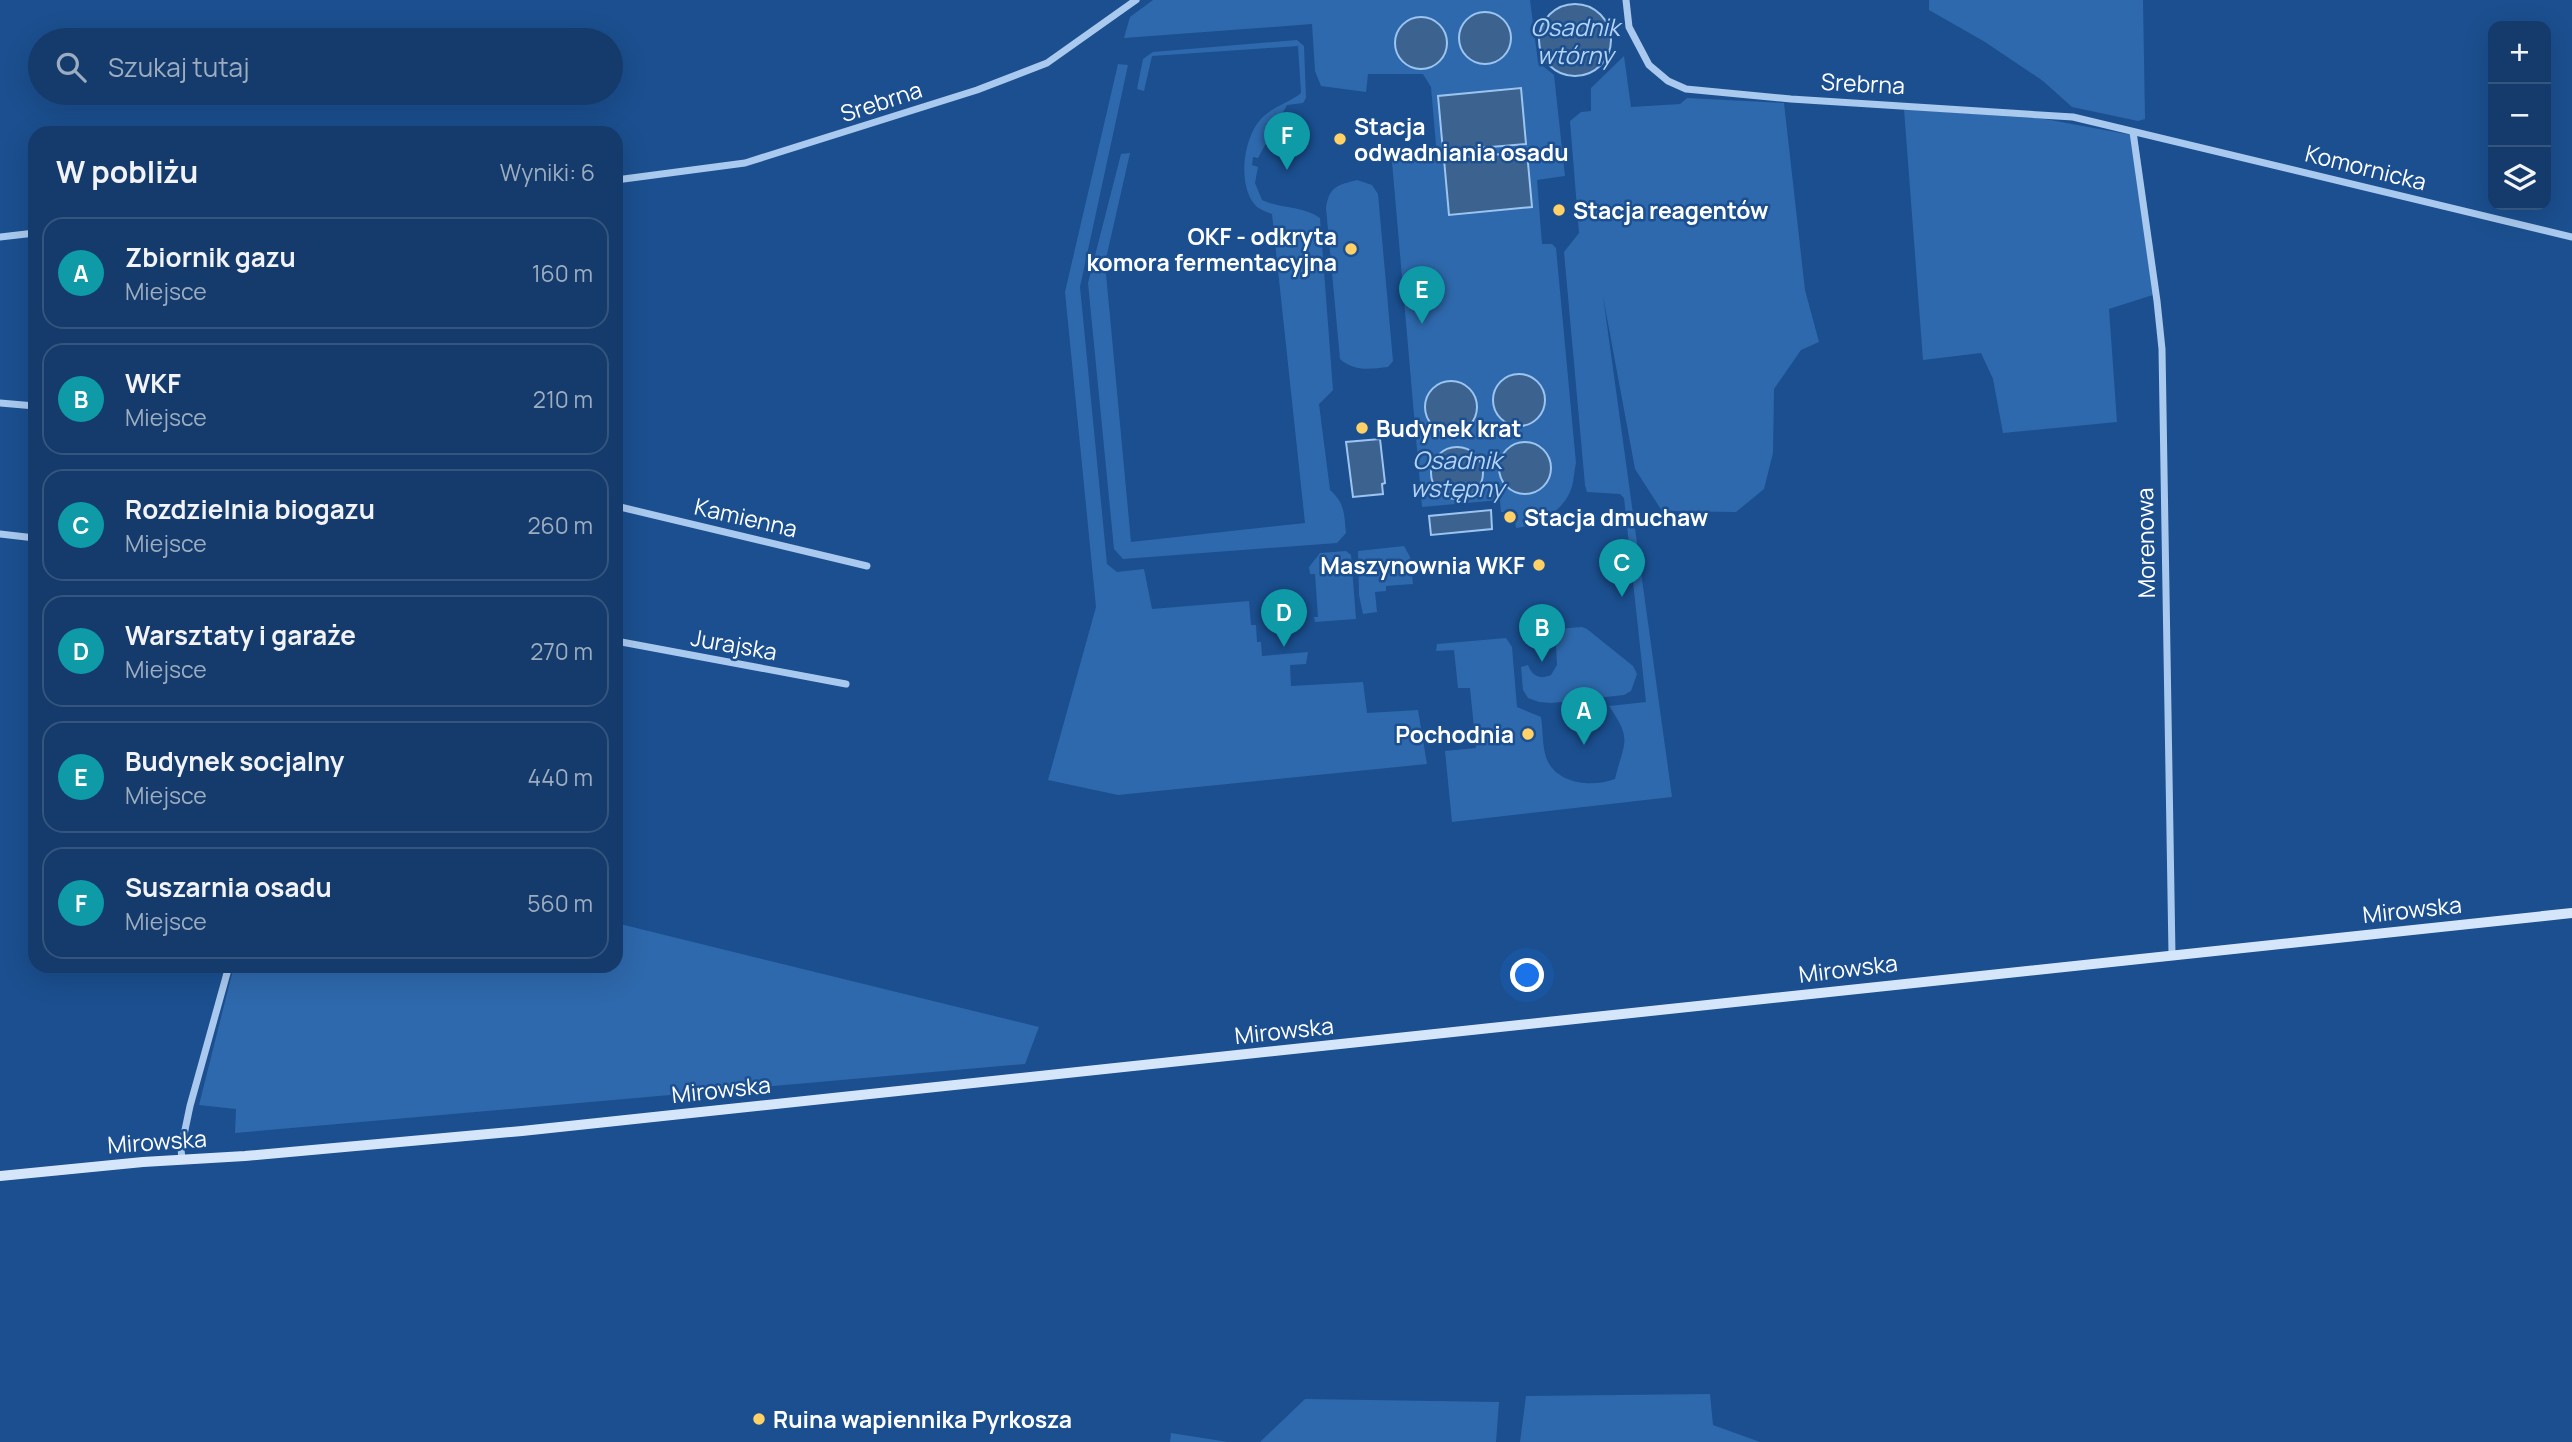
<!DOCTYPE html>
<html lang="pl">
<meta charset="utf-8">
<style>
body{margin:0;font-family:Manrope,sans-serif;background:#1d4271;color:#f1f3f6}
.controls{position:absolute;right:21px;top:21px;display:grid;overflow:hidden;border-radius:14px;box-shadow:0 7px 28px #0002}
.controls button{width:63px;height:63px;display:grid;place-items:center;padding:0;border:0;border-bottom:2px solid #33557e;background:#143b6b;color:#f1f3f6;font:35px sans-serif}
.you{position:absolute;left:1528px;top:976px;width:24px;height:24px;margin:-18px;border:5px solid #fff;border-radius:50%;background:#1a73e8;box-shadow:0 0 0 10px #1a73e833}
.badge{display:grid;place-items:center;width:46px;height:46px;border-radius:50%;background:#d6ab8b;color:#fff;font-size:23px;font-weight:700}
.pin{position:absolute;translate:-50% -58px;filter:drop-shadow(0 2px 4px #0008)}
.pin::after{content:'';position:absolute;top:37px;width:24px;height:21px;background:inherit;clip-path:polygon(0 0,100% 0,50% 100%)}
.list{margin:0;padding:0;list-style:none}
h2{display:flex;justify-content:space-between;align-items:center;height:91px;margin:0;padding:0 28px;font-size:30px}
h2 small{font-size:23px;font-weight:400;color:#9dadc1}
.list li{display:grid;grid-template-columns:46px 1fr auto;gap:21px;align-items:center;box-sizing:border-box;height:112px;margin:0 14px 14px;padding:0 14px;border:2px solid #33557e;border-radius:21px}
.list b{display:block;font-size:26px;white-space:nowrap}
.list p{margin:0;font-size:23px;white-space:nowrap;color:#9dadc1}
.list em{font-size:23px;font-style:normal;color:#9dadc1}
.icon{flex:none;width:38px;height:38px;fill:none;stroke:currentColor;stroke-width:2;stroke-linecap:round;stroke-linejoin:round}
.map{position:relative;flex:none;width:2572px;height:1442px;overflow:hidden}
.search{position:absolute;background:#143b6b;box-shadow:0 7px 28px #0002;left:28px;top:28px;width:595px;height:77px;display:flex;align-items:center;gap:18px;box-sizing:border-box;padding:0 24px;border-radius:38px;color:#9dadc1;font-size:26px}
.panel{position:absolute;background:#143b6b;box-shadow:0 7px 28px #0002;left:28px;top:126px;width:595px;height:847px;border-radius:21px}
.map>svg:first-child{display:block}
.green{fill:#2e69ad}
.water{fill:#3c6290;stroke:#9cc4f0;stroke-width:2}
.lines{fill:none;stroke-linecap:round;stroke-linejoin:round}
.street{stroke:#a9c9ee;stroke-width:7}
.secondary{stroke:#d6e6fa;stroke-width:10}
.poi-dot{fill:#ffd166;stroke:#1b4f8f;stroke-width:2.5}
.labels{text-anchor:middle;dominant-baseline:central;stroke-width:5;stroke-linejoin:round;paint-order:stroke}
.street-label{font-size:23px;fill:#fff;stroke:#1b4f8f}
.poi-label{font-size:23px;font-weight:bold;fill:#fff;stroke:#1b4f8f;text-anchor:start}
.water-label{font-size:24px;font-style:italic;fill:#b5d3f5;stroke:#1b4f8f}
</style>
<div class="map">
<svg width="2572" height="1442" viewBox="0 0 2572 1442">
<rect width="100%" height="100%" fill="#1b4f8f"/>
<!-- green -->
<g class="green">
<path d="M1153,0h377l8,62 16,13 11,101 -28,4 5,64h10l4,4 20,215c-2,9 -2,20 -6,29 -9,21 -33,33 -54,36l-2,-16h-13l-1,-12 -78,7 -30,-345 45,-5 -6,-70 -8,-13h-55l-2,18 -45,-6 -6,-15 -3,-47 -188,14 6,-21z"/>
<polygon points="1929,0 2143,0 2145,119 2138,121 2072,107 2043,81 1985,42 1929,10"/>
<path d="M1297,40l7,6 2,52 -3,5 -16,2 -29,53 -5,-1 -1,8 6,2 -3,16 7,17c19,9 41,6 58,18l13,172 -14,14 11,86c15,13 14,24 16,43l-9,10 -214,16 -9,-10 -26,-266 33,-129 9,-1 -25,110 26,279 174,-19 -33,-309c-5,-2 -11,-4 -15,-7 -21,-20 -14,-73 7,-91 11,-10 26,-14 37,-23l-3,-47 -146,10 -8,35 -7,-2 6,-30 10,-7z"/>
<path d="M1624,56l7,51 49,-3 7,-6 97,5 21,187 14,52 -18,8 -27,39 -1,64 -9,36 -28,23 -74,-1 -27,-42 -32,-173 69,501 -220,25 -7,-71 31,-3 -6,-60h-12l-4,-38 -18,1 1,-7 69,-6 6,9 5,60 24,10c2,12 1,28 5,40 9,27 46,31 69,22 9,-38 18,-38 -6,-73l37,-4 -22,-204 -4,-4 -33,-2 -2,-7 -21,-233 15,-19 -9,-112 11,-9 10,-1v-23z"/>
<polygon points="1118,64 1128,65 1080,287 1107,564 1117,572 1144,569 1152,609 1249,601 1251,625 1256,625 1257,642 1261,642 1262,656 1308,652 1306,664 1290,665 1291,686 1363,682 1367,713 1418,710 1427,764 1118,795 1048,780 1096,607 1065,292"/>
<polygon points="1904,109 2045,119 2137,136 2159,293 2109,309 2117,422 2003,433 1993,379 1981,353 1923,360"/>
<path d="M1357,180l15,5 6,9 15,167 -5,6c-18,2 -33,5 -48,-8l-14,-151c3,-21 11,-23 31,-28z"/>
<polygon points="1404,546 1410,557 1413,584 1386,586 1386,591 1375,592 1377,612 1363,614 1359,595 1358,551"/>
<polygon points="1346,551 1351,555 1356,619 1315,622 1314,617 1318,617 1315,574 1310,574 1309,567 1320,553"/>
<path d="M1582,627l5,2 46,37 4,8 -6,17 -7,4 -73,8 -12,-1 -11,-4 -5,-8 -2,-23 7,-2c4,11 12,15 23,10l6,-10 -2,-36z"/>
<polygon points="616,923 1039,1027 1025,1064 235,1133 236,1109 199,1105 234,966 616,966"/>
<polygon points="1710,1394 1713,1425 1760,1442 1520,1442 1526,1396"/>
<polygon points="1305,1399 1499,1402 1496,1442 1260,1442"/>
<polygon points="1171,1433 1228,1442 1170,1442"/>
</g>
<!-- water -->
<g class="water">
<circle cx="1575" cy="40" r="36"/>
<circle cx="1485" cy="38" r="26"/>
<circle cx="1421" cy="43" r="26"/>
<polygon points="1521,88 1526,144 1443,151 1438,96"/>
<polygon points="1527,152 1532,207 1449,215 1444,159"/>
<circle cx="1519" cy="400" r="26"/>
<circle cx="1451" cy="407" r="26"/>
<polygon points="1380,439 1385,483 1382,484 1383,494 1353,497 1346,442"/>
<circle cx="1525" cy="468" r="26"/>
<circle cx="1457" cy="473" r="26"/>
<polygon points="1491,510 1492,529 1431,535 1429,516"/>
</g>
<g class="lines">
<!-- street -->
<g class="street">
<polyline points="1626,0 1629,27 1649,65 1668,81 1686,89 1791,99 2073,117 2572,237"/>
<polyline points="2133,132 2157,301 2162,349 2172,955"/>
<polyline points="616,180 745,163 977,90 1047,63 1136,0"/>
<polyline points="0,237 35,233"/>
<polyline points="0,403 35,406"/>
<polyline points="616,506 867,566"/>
<polyline points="0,534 35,538"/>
<polyline points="616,641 846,684"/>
<polyline points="182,1160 181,1149 190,1106 229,966"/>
</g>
<!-- secondary -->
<polyline class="secondary" points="0,1176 143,1162 245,1156 522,1131 2572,913"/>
</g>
<!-- markers -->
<g class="poi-dot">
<circle cx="1340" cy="139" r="7"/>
<circle cx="1559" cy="210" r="7"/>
<circle cx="1351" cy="249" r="7"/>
<circle cx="1362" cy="428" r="7"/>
<circle cx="1510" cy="517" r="7"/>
<circle cx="1539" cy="565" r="7"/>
<circle cx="1528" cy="734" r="7"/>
<circle cx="759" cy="1419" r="7"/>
</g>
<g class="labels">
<!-- street labels -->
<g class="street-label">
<text transform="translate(1863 83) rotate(3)">Srebrna</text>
<text transform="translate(881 101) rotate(-18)">Srebrna</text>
<text transform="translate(2366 167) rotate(14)">Komornicka</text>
<text transform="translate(746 517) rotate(13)">Kamienna</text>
<text transform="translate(2145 543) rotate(-91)">Morenowa</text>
<text transform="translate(734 644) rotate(10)">Jurajska</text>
<text transform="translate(2412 909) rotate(-6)">Mirowska</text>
<text transform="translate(1848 968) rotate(-7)">Mirowska</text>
<text transform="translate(1284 1030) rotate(-6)">Mirowska</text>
<text transform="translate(721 1089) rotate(-6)">Mirowska</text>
<text transform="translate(157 1141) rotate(-4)">Mirowska</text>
</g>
<!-- poi labels -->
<g class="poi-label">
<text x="1354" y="126">Stacja<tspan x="1354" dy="26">odwadniania osadu</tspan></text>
<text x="1573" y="210">Stacja reagentów</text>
<text x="1337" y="236" text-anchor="end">OKF - odkryta<tspan x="1337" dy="26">komora fermentacyjna</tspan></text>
<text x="1376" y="428">Budynek krat</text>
<text x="1524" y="517">Stacja dmuchaw</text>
<text x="1525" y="565" text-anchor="end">Maszynownia WKF</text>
<text x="1514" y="734" text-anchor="end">Pochodnia</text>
<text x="773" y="1419">Ruina wapiennika Pyrkosza</text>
</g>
<!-- water labels -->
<g class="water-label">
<text x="1575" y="26">Osadnik<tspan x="1575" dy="28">wtórny</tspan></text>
<text x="1457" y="459">Osadnik<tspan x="1457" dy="28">wstępny</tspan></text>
</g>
</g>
</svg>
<div class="controls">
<button>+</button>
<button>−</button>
<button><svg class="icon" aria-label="layers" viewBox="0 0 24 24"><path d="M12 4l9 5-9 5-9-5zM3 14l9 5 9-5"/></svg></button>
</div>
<div class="you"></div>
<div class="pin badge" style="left:1584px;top:745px;background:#0f9aa8">A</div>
<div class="pin badge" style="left:1542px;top:662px;background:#0f9aa8">B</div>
<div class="pin badge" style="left:1622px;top:597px;background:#0f9aa8">C</div>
<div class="pin badge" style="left:1284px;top:647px;background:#0f9aa8">D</div>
<div class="pin badge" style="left:1422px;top:324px;background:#0f9aa8">E</div>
<div class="pin badge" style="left:1287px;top:170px;background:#0f9aa8">F</div>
<div class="search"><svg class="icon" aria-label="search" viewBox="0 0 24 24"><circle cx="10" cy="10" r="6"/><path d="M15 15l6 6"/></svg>Szukaj tutaj</div>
<section class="panel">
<h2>W pobliżu<small>Wyniki: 6</small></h2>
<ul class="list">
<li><span class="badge" style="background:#0f9aa8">A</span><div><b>Zbiornik gazu</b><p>Miejsce</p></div><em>160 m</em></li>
<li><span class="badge" style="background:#0f9aa8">B</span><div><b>WKF</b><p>Miejsce</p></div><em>210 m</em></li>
<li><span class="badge" style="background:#0f9aa8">C</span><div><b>Rozdzielnia biogazu</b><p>Miejsce</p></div><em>260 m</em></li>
<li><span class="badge" style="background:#0f9aa8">D</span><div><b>Warsztaty i garaże</b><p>Miejsce</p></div><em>270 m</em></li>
<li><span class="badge" style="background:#0f9aa8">E</span><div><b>Budynek socjalny</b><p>Miejsce</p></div><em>440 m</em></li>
<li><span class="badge" style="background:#0f9aa8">F</span><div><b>Suszarnia osadu</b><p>Miejsce</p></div><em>560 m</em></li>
</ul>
</section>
</div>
